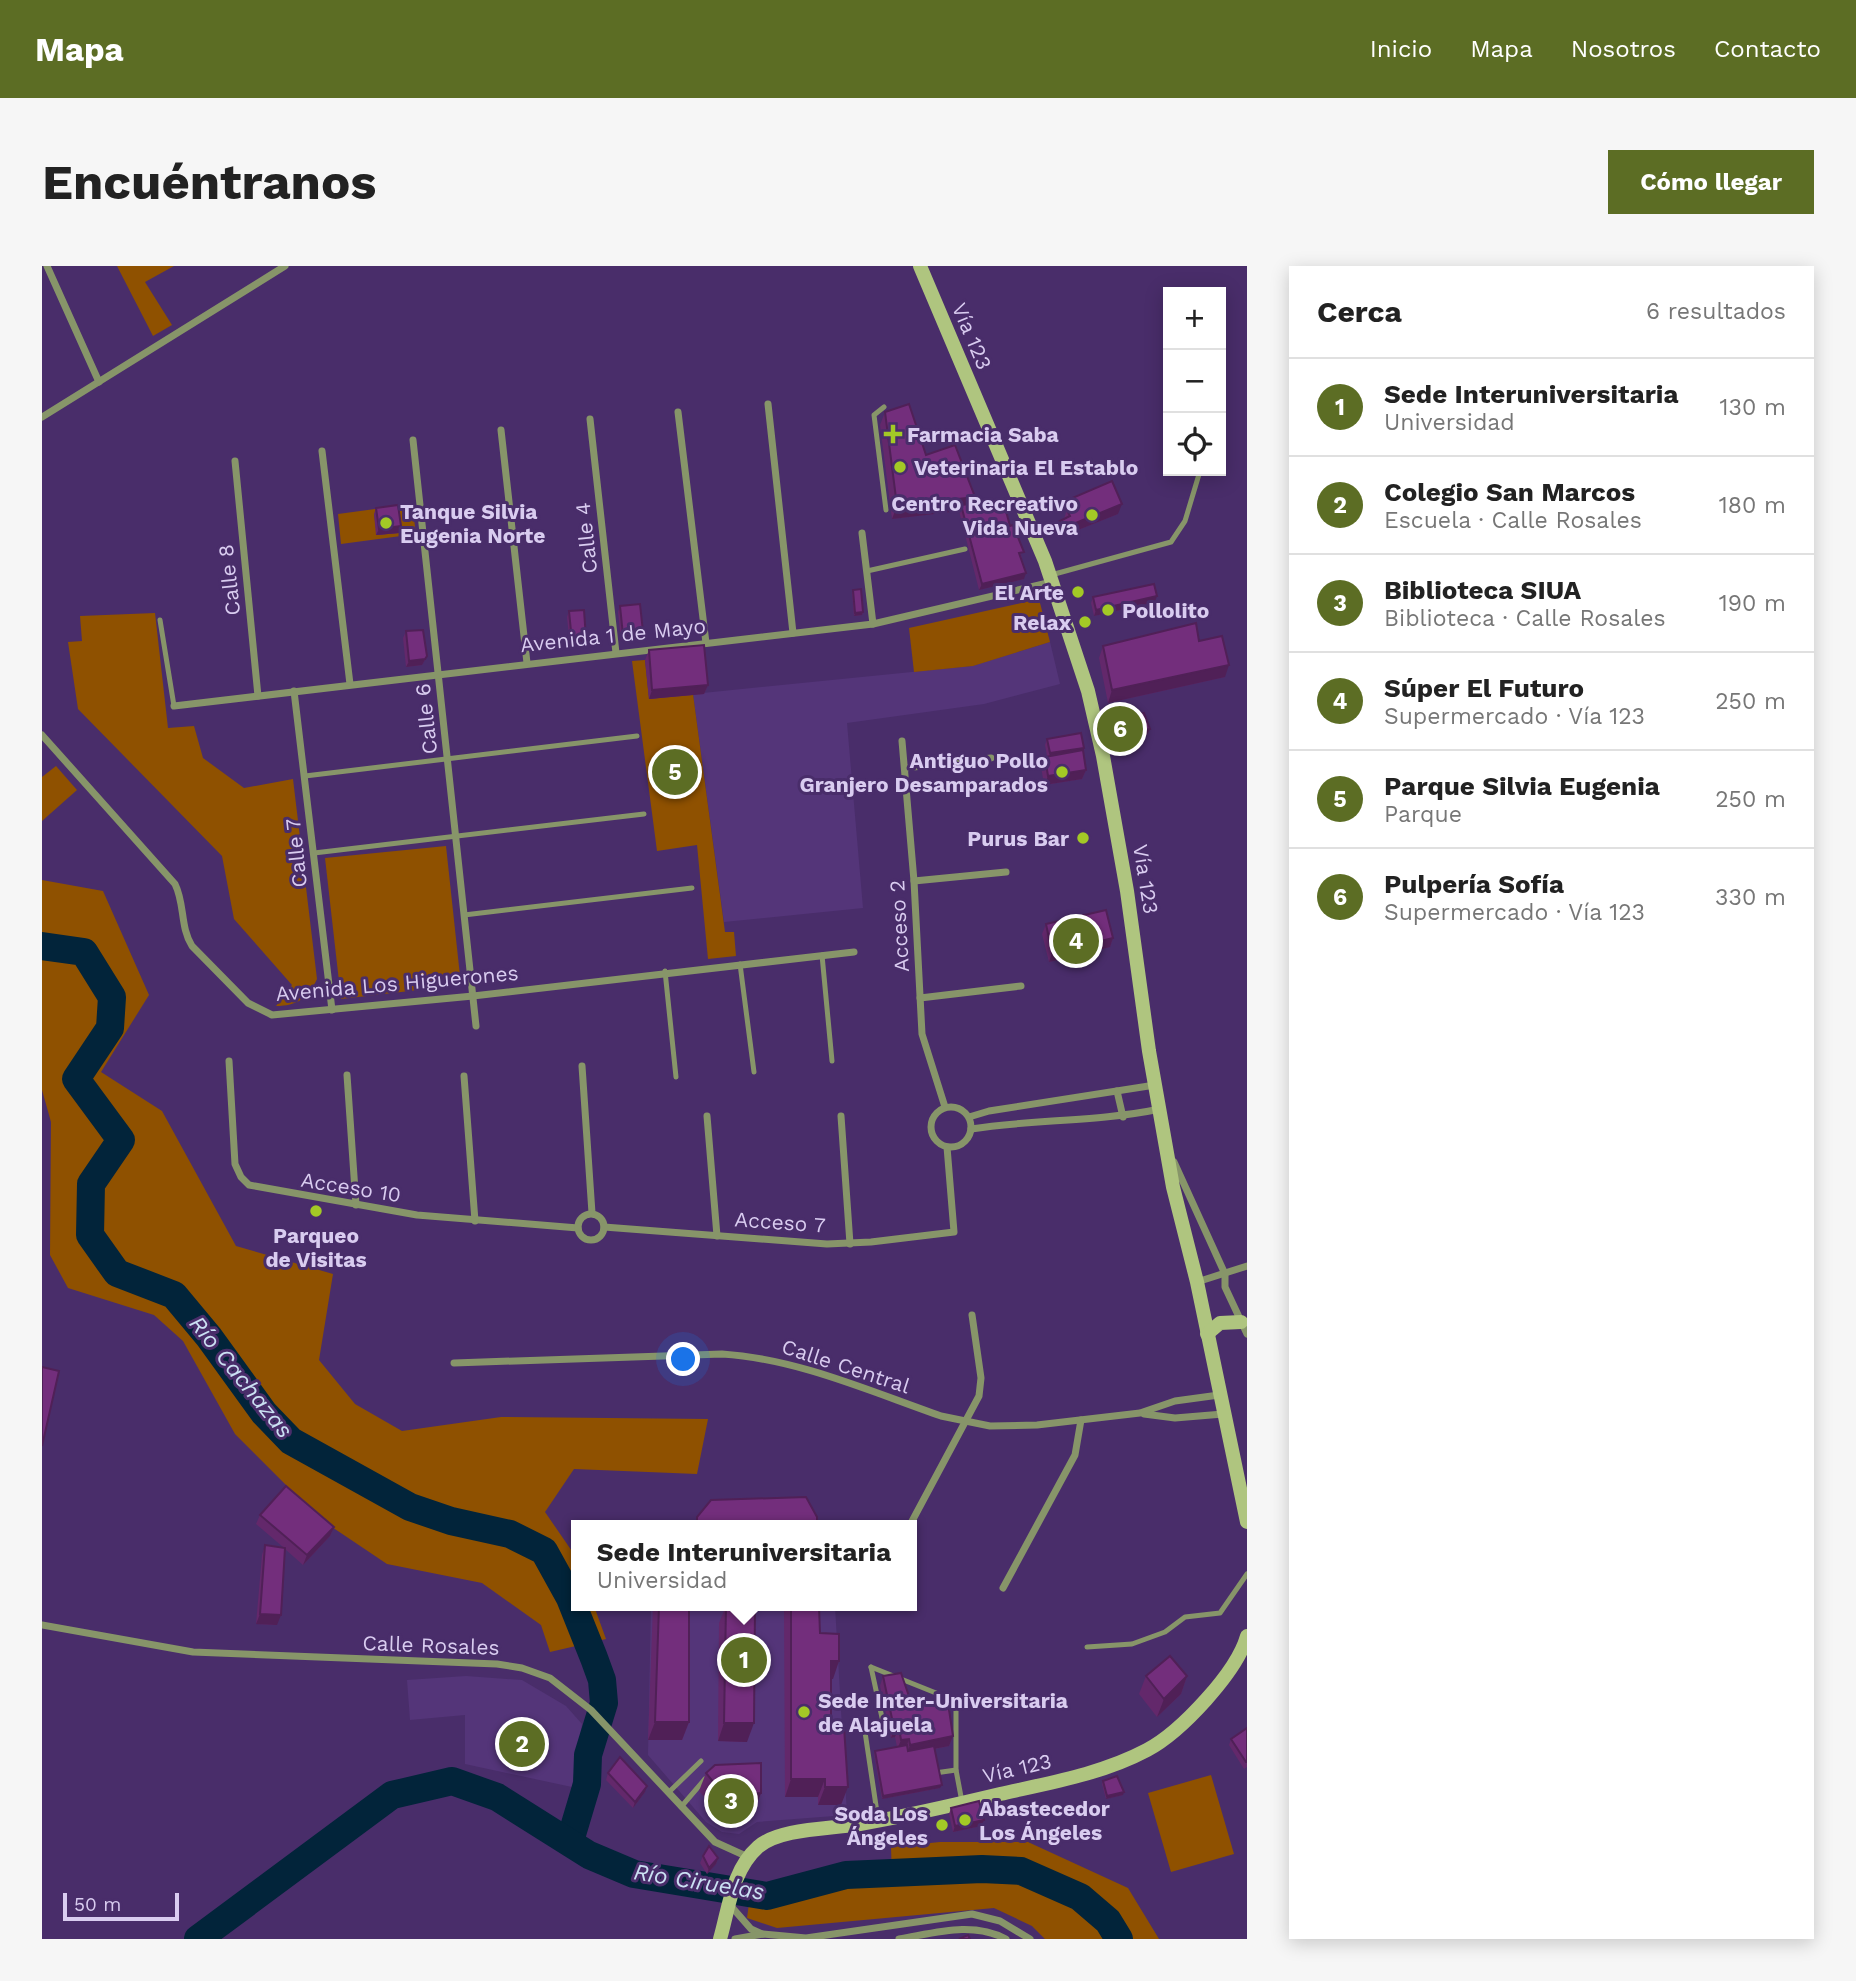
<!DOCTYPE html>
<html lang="es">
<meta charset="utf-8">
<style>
body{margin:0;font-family:"Work Sans",sans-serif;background:#f6f6f6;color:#222}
.controls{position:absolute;right:21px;top:21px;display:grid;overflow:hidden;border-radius:0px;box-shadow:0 4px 18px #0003}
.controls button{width:63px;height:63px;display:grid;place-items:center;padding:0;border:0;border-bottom:2px solid #e0e0e0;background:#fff;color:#222;font:35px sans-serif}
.scale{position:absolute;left:21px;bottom:18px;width:116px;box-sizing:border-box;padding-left:7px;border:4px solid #d9ccf0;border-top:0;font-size:19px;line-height:24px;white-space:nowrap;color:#d9ccf0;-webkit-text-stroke:5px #492d6a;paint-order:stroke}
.you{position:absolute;left:642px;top:1094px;width:24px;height:24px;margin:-18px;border:5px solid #fff;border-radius:50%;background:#1a73e8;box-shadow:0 0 0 10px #1a73e833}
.badge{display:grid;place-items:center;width:46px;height:46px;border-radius:50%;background:#5c6d24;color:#fff;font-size:23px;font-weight:700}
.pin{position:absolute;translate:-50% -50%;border:4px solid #fff;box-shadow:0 2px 7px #0006}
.popup{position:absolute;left:529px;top:1254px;width:346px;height:91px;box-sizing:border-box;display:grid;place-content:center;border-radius:0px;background:#fff;filter:drop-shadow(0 2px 5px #0005);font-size:23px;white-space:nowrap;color:#767676}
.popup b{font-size:26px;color:#222}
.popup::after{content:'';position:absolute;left:50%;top:100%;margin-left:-14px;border:14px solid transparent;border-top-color:#fff}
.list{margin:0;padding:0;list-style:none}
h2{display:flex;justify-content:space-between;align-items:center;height:91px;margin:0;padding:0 28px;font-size:30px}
h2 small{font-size:23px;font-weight:400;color:#767676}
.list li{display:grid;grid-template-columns:46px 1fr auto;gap:21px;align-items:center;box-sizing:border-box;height:98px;padding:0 28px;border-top:2px solid #e0e0e0}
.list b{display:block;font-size:26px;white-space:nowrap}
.list p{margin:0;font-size:23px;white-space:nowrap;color:#767676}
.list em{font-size:23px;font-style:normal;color:#767676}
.icon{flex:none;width:38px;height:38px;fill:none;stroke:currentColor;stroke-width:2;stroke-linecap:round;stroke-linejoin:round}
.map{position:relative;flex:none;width:1205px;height:1673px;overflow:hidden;border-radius:0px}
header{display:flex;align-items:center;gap:42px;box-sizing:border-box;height:98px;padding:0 35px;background:#5c6d24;color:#fff}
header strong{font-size:33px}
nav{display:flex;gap:38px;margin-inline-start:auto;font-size:24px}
.intro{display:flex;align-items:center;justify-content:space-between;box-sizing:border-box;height:168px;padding:0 42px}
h1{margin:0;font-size:49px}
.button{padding:18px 32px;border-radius:0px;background:#5c6d24;color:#fff;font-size:24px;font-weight:700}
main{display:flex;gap:42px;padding:0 42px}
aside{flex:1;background:#fff;border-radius:0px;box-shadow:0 4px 18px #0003}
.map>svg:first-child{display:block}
.built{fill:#543579}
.green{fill:#8f5100;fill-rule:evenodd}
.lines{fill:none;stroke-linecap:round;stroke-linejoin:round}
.river{stroke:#02243a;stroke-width:28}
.lane{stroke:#879569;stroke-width:5}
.street{stroke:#879569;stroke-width:7}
.secondary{stroke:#afc57f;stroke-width:14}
.wall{fill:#63286b}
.shaded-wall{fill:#502057}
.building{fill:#732e7c;stroke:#502057;stroke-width:2}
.poi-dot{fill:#a3c926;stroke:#492d6a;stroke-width:2.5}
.labels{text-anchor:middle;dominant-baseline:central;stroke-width:6;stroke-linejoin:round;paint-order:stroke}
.street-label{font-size:21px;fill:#d9ccf0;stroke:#492d6a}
.poi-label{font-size:21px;font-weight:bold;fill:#d9ccf0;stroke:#492d6a;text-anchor:start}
.water-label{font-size:23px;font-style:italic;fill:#cbe1f3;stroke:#492d6a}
</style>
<header>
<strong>Mapa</strong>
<nav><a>Inicio</a><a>Mapa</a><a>Nosotros</a><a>Contacto</a></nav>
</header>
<div class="intro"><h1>Encuéntranos</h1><a class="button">Cómo llegar</a></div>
<main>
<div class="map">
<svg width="1205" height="1673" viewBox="0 0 1205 1673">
<rect width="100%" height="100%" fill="#492d6a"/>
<!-- built -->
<g class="built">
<polygon points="1008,376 1018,418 942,438 805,457 821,642 682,656 651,428 930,400"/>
<polygon points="609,1340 793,1340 805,1549 715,1556 697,1568 680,1566 664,1556 606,1489"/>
<polygon points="424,1410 480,1414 524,1440 540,1458 530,1521 423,1498 423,1449 368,1454 365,1414"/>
</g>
<!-- green -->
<g class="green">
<polygon points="75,0 132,0 103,16 130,59 111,70"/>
<path d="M370,238l4,30 -75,10 -3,-30zM332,248l24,19 -21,2z"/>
<polygon points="997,333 1008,376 931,400 872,406 867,362"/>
<path d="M113,347l13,115 26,-2 9,32 41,30 49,-9 24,200c-9,19 -20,27 -41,27l16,-21 -58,-66 -12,-63 -144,-147 -10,-67 14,-1 -2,-25z"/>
<polygon points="603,394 607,433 651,428 683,666 692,666 694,690 666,693 655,579 615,585 590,395"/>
<polygon points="14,500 35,524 0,555 0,511"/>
<polygon points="404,580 419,719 299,733 283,592"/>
<polygon points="0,614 61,625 107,729 59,806 120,845 194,980 291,1008 277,1094 313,1138 360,1165 459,1151 666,1153 655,1208 532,1203 503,1246 534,1291 534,1340 552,1340 564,1373 508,1386 499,1359 440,1317 345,1298 278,1253 193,1168 141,1075 112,1049 26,1022 8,989 9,856 0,824"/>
<polygon points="1169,1509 1192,1588 1129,1606 1106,1527"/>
<polygon points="898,1576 986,1576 1086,1622 1117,1673 1003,1673 990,1660 952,1642 735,1662 705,1652 708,1630 728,1633 807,1613 850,1612 849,1581"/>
</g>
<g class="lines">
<!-- river -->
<g class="river">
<polyline points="0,680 42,686 70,731 68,762 34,813 79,874 49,918 48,969 75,1007 132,1029 167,1071 222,1147 249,1175 368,1241 409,1255 468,1268 502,1285 528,1332 552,1392 560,1414 562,1437 546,1489 545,1518 528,1575"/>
<polyline points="156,1673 350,1529 410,1515 455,1531 547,1589 592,1608 725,1630 804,1609 940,1603 979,1605 1038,1631 1066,1655 1077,1673"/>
</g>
<!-- lane -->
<g class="lane">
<polyline points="842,141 832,149 844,244"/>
<polyline points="825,305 923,283"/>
<polyline points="1009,309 1129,276 1143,255 1158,205"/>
<polyline points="118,354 132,440"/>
<polyline points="263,510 595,470"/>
<polyline points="272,587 602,548"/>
<polyline points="422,649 650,622"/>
<polyline points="780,689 790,795"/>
<polyline points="698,698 712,806"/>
<polyline points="623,705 634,811"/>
<polyline points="1045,1381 1090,1378 1123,1366 1143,1351 1178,1347 1205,1308"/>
<polyline points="829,1401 914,1435 914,1504 920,1536"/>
<polyline points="829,1401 842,1461 823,1466 836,1553"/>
<polyline points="893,1507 914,1504"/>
<polyline points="627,1526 659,1495"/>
<polyline points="639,1541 663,1513"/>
</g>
<!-- street -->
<g class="street">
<polyline points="5,0 57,116"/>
<polyline points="726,138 751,367"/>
<polyline points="636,146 664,377"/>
<polyline points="0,151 243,0"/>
<polyline points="548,153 574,387"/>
<polyline points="459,164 485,397"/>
<polyline points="371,174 434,760"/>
<polyline points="280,185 308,418"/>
<polyline points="193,195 216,430"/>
<polyline points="820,267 831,358"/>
<polyline points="252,425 290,744"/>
<polyline points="132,440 831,358 1010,316"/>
<path d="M0,469l133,149c10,20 5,43 17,62l56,57 24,12 201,-19 381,-44"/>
<polyline points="860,475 872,615 880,768 903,841"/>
<polyline points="863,502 949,492"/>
<polyline points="872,615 964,606"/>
<polyline points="878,732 979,720"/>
<polyline points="187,795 193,898 199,911 207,919 375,949 536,962"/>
<polyline points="540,800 550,947"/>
<polyline points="305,809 314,939"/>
<polyline points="422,810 433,955"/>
<polyline points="1075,825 1081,851"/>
<circle cx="909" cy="861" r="20"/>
<polyline points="665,850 675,970"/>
<polyline points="799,850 808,978"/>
<polyline points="927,851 947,845 1113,819"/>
<path d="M929,863c64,-10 126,-7 189,-20"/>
<polyline points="1132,896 1183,1008 1183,1021 1205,1068"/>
<circle cx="549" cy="961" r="13"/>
<polyline points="562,961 785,978 829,976 912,966 905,881"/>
<polyline points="1155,1016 1205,1000"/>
<path d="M412,1097l268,-9c76,5 147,37 219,62l49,10 47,-1 103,-12 35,-12 44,-6"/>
<polyline points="1102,1148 1133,1152 1181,1148"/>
<polyline points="868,1259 937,1130 939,1112 930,1049"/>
<polyline points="961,1322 1033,1189 1039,1154"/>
<polyline points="0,1359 151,1386 455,1398 480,1402 508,1412 549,1444 673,1576 706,1591"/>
<polyline points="688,1639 709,1663 720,1668"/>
<polyline points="693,1673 721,1668 764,1672 930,1648 958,1655 988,1673"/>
<path d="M857,1673c36,-6 73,-18 107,0"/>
</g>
<!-- secondary -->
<g class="secondary">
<polyline points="878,0 1003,295 1046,425 1061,490 1085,625 1107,785 1131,921 1155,1016 1205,1256"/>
<polyline points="1165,1068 1178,1057 1199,1056"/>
<path d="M678,1673c9,-31 12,-69 38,-92 21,-19 73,-18 102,-23 47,-8 94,-19 140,-30 49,-11 102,-20 147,-44 34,-18 90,-78 100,-114"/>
</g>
</g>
<!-- wall -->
<g class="wall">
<polygon points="843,146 931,237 968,260 980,292 982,313 937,324 917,245 850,253 838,159"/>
<polygon points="1028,233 1076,248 1016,272 1013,265 1016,256 1022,253"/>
<polygon points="334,242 359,260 357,267 334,269 332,248"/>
<polygon points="811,324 821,346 820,349 812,350 810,327"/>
<polygon points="1051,331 1113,336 1052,350 1049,337"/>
<polygon points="578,340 601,366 599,373 579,375 576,346"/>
<polygon points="527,345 542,380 528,381 525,351"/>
<polygon points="364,365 385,390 380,399 364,401 361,372"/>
<polygon points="1157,375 1183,411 1066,437 1057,392 1061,380"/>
<polygon points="607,384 666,419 662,428 607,433 603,394"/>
<polygon points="1072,454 1105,469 1074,475 1070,460"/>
<polygon points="1005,473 1041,485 1044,504 1040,513 1002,519 999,500 1003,491 1005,490 1003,479"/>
<polygon points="1004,658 1071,672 1068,681 1007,696 1000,668"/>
<polygon points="218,1249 292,1261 288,1270 261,1299 243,1283 235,1359 214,1358 220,1289 223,1279 241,1281 214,1258"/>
<polygon points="611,1340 647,1340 647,1456 640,1474 606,1474"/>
<polygon points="684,1340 705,1476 676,1475 677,1357"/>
<polygon points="742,1340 777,1340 778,1367 791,1413 789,1413 789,1461 799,1539 776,1539 776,1531 743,1531"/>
<polygon points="841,1410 870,1439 911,1470 907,1480 893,1483 898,1522 840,1533 832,1488 833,1485 855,1481 853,1471 849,1472 838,1420"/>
<polygon points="1104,1410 1145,1410 1139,1428 1115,1451 1097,1428"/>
<polygon points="1205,1462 1205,1501 1202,1503 1187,1479 1189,1473"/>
<polygon points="566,1507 603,1526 591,1542 564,1514"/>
<polygon points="664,1507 719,1527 712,1545 676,1547 657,1525"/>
<polygon points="1061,1515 1081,1529 1064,1533 1060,1518"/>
<polygon points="909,1542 939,1560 911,1566 907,1548"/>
<polygon points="661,1590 676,1592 674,1598 665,1608 658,1597"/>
</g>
<!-- shaded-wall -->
<g class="shaded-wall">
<polygon points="933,231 929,244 919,239 917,245 850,253 855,240"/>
<polygon points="1080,238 1076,248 1016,272 1019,263"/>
<polygon points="359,260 357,267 334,269 337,263"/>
<polygon points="984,307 982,313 937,324 940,318"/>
<polygon points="1115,330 1113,336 1052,350 1054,344"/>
<polygon points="821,346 820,349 812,350 813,347"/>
<polygon points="601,366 599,373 579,375 581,369"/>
<polygon points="544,373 542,380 528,381 530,375"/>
<polygon points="385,390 380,399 364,401 367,395"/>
<polygon points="1187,399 1183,411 1066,437 1070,424"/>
<polygon points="666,419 662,428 607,433 610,424"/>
<polygon points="1108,463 1105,469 1074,475 1076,469"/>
<polygon points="1042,482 1040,488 1006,494 1008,487"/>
<polygon points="1044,504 1040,513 1002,519 1006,510"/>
<polygon points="1071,672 1068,681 1007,696 1010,687"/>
<polygon points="292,1261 288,1270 261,1299 265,1289"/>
<polygon points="218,1348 239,1349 235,1359 214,1358"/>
<polygon points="789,1395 797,1395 791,1413 782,1413"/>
<polygon points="1145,1410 1139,1428 1115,1451 1122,1433"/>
<polygon points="613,1456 647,1456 640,1474 606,1474"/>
<polygon points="682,1457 712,1457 705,1476 676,1475"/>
<polygon points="852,1462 857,1462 853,1471 849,1472"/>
<polygon points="911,1470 907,1480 865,1488 868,1479"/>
<polygon points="867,1473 864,1482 855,1484 859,1474"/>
<polygon points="749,1513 783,1513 776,1531 743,1531"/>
<polygon points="900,1519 898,1522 840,1533 841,1530"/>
<polygon points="605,1520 603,1526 591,1542 593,1536"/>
<polygon points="783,1521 806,1521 799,1539 776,1539"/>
<polygon points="1082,1526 1081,1529 1064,1533 1065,1530"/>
<polygon points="719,1527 712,1545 676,1547 682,1529"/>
<polygon points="942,1554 939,1560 911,1566 913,1560"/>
<polygon points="676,1592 674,1598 665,1608 667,1602"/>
</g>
<!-- building -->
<g class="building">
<polygon points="867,138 884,189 913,179 933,231 855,240 843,146"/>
<polygon points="1070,215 1080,238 1019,263 1016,256 1028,250 1025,244 1031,241 1028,233"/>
<polygon points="961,234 968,260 971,259 982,286 977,287 984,307 940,318 919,239"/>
<polygon points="356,239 359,260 337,263 334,242"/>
<polygon points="1112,318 1115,330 1054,344 1051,331"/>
<polygon points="819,323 821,346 813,347 811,324"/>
<polygon points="598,338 601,366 581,369 578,340"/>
<polygon points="542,344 544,373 530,375 527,345"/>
<polygon points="1154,357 1157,375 1180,370 1187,399 1070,424 1061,380"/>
<polygon points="381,364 385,390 383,393 367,395 364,365"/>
<polygon points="662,379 666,419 610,424 607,384"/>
<polygon points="1102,447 1108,463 1076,469 1072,454"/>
<polygon points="1039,467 1042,482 1008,487 1005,473"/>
<polygon points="1041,484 1044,504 1006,510 1003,491"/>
<polygon points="1064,644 1071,672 1010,687 1004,658"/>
<polygon points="0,1101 17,1105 0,1180"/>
<polygon points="244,1220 292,1261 265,1289 218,1249"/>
<polygon points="764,1231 775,1251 775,1259 655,1259 655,1251 669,1234"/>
<polygon points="223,1279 243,1282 239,1349 218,1348"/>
<polygon points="617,1340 647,1340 647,1456 613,1456"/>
<polygon points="684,1340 713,1340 712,1457 682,1457"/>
<polygon points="749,1340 777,1340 778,1367 797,1368 797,1395 789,1395 789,1461 802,1461 806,1521 783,1521 783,1513 749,1513"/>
<polygon points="1128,1390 1145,1410 1122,1433 1104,1410"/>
<polygon points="859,1407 870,1439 906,1437 911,1470 868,1479 867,1473 859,1474 857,1462 852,1462 841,1410"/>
<polygon points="1205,1462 1205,1496 1204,1496 1189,1473"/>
<polygon points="865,1479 866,1485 892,1480 900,1519 841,1530 833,1485"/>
<polygon points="578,1491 605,1520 593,1536 566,1507"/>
<polygon points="719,1497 719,1527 682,1529 664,1507 673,1499"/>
<polygon points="1075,1510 1082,1526 1065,1530 1061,1515"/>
<polygon points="937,1535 942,1554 913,1560 909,1542"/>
<polygon points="667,1580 676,1592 667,1602 661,1590"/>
<polygon points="926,1669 928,1673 917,1673"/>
</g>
<!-- markers -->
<g class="poi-dot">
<path d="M847.5 157.5h7v7h7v7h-7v7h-7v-7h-7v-7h7z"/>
<circle cx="858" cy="201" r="7"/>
<circle cx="1050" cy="249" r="7"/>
<circle cx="344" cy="257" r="7"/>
<circle cx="1036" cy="326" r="7"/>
<circle cx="1066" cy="344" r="7"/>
<circle cx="1043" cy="356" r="7"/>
<circle cx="1020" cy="506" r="7"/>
<circle cx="1041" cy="572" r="7"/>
<circle cx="274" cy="945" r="7"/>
<circle cx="762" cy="1446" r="7"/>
<circle cx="923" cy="1554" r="7"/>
<circle cx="900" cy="1559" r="7"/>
</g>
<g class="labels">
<!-- street labels -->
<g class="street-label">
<text transform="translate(930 70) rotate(67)">Vía 123</text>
<text transform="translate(544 272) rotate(-96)">Calle 4</text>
<text transform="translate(187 314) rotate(-96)">Calle 8</text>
<text transform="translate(571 369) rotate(-6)">Avenida 1 de Mayo</text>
<text transform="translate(384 453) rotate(-96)">Calle 6</text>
<text transform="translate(254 587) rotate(-96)">Calle 7</text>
<text transform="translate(1104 613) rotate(81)">Vía 123</text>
<text transform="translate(857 660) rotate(-93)">Acceso 2</text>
<text transform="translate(355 717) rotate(-5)">Avenida Los Higuerones</text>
<text transform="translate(309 921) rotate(9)">Acceso 10</text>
<text transform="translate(738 956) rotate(4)">Acceso 7</text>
<text transform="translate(804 1100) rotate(18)">Calle Central</text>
<text transform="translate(389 1379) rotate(2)">Calle Rosales</text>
<text transform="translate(975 1502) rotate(-13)">Vía 123</text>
</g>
<!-- poi labels -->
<g class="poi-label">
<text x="865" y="168">Farmacia Saba</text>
<text x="872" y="201">Veterinaria El Establo</text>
<text x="1036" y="237" text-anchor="end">Centro Recreativo<tspan x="1036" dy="24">Vida Nueva</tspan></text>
<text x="358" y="245">Tanque Silvia<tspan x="358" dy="24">Eugenia Norte</tspan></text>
<text x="1022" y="326" text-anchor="end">El Arte</text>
<text x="1080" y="344">Pollolito</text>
<text x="1029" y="356" text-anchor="end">Relax</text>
<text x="1006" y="494" text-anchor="end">Antiguo Pollo<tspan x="1006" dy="24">Granjero Desamparados</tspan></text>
<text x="1027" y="572" text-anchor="end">Purus Bar</text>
<text x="274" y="969" text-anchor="middle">Parqueo<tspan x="274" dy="24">de Visitas</tspan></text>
<text x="776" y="1434">Sede Inter-Universitaria<tspan x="776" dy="24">de Alajuela</tspan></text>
<text x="937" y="1542">Abastecedor<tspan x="937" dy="24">Los Ángeles</tspan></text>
<text x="886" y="1547" text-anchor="end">Soda Los<tspan x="886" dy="24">Ángeles</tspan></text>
</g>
<!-- water labels -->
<g class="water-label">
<text transform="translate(199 1111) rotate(51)">Río Cachazas</text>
<text transform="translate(657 1616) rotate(9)">Río Ciruelas</text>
</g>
</g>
</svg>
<div class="controls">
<button>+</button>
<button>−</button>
<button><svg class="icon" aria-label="locate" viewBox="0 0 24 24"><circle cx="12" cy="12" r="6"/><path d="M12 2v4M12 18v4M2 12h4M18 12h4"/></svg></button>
</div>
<div class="scale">50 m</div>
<div class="you"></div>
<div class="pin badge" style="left:702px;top:1394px">1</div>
<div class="popup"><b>Sede Interuniversitaria</b>Universidad</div>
<div class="pin badge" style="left:480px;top:1478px">2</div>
<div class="pin badge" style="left:689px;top:1535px">3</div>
<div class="pin badge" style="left:1034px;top:675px">4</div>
<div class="pin badge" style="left:633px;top:506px">5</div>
<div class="pin badge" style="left:1078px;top:463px">6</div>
</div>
<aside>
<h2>Cerca<small>6 resultados</small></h2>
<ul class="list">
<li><span class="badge">1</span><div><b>Sede Interuniversitaria</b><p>Universidad</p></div><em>130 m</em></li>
<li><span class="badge">2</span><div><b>Colegio San Marcos</b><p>Escuela · Calle Rosales</p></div><em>180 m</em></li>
<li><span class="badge">3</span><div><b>Biblioteca SIUA</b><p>Biblioteca · Calle Rosales</p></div><em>190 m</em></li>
<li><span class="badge">4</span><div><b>Súper El Futuro</b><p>Supermercado · Vía 123</p></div><em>250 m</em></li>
<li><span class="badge">5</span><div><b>Parque Silvia Eugenia</b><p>Parque</p></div><em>250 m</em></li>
<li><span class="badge">6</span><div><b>Pulpería Sofía</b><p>Supermercado · Vía 123</p></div><em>330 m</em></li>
</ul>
</aside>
</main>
